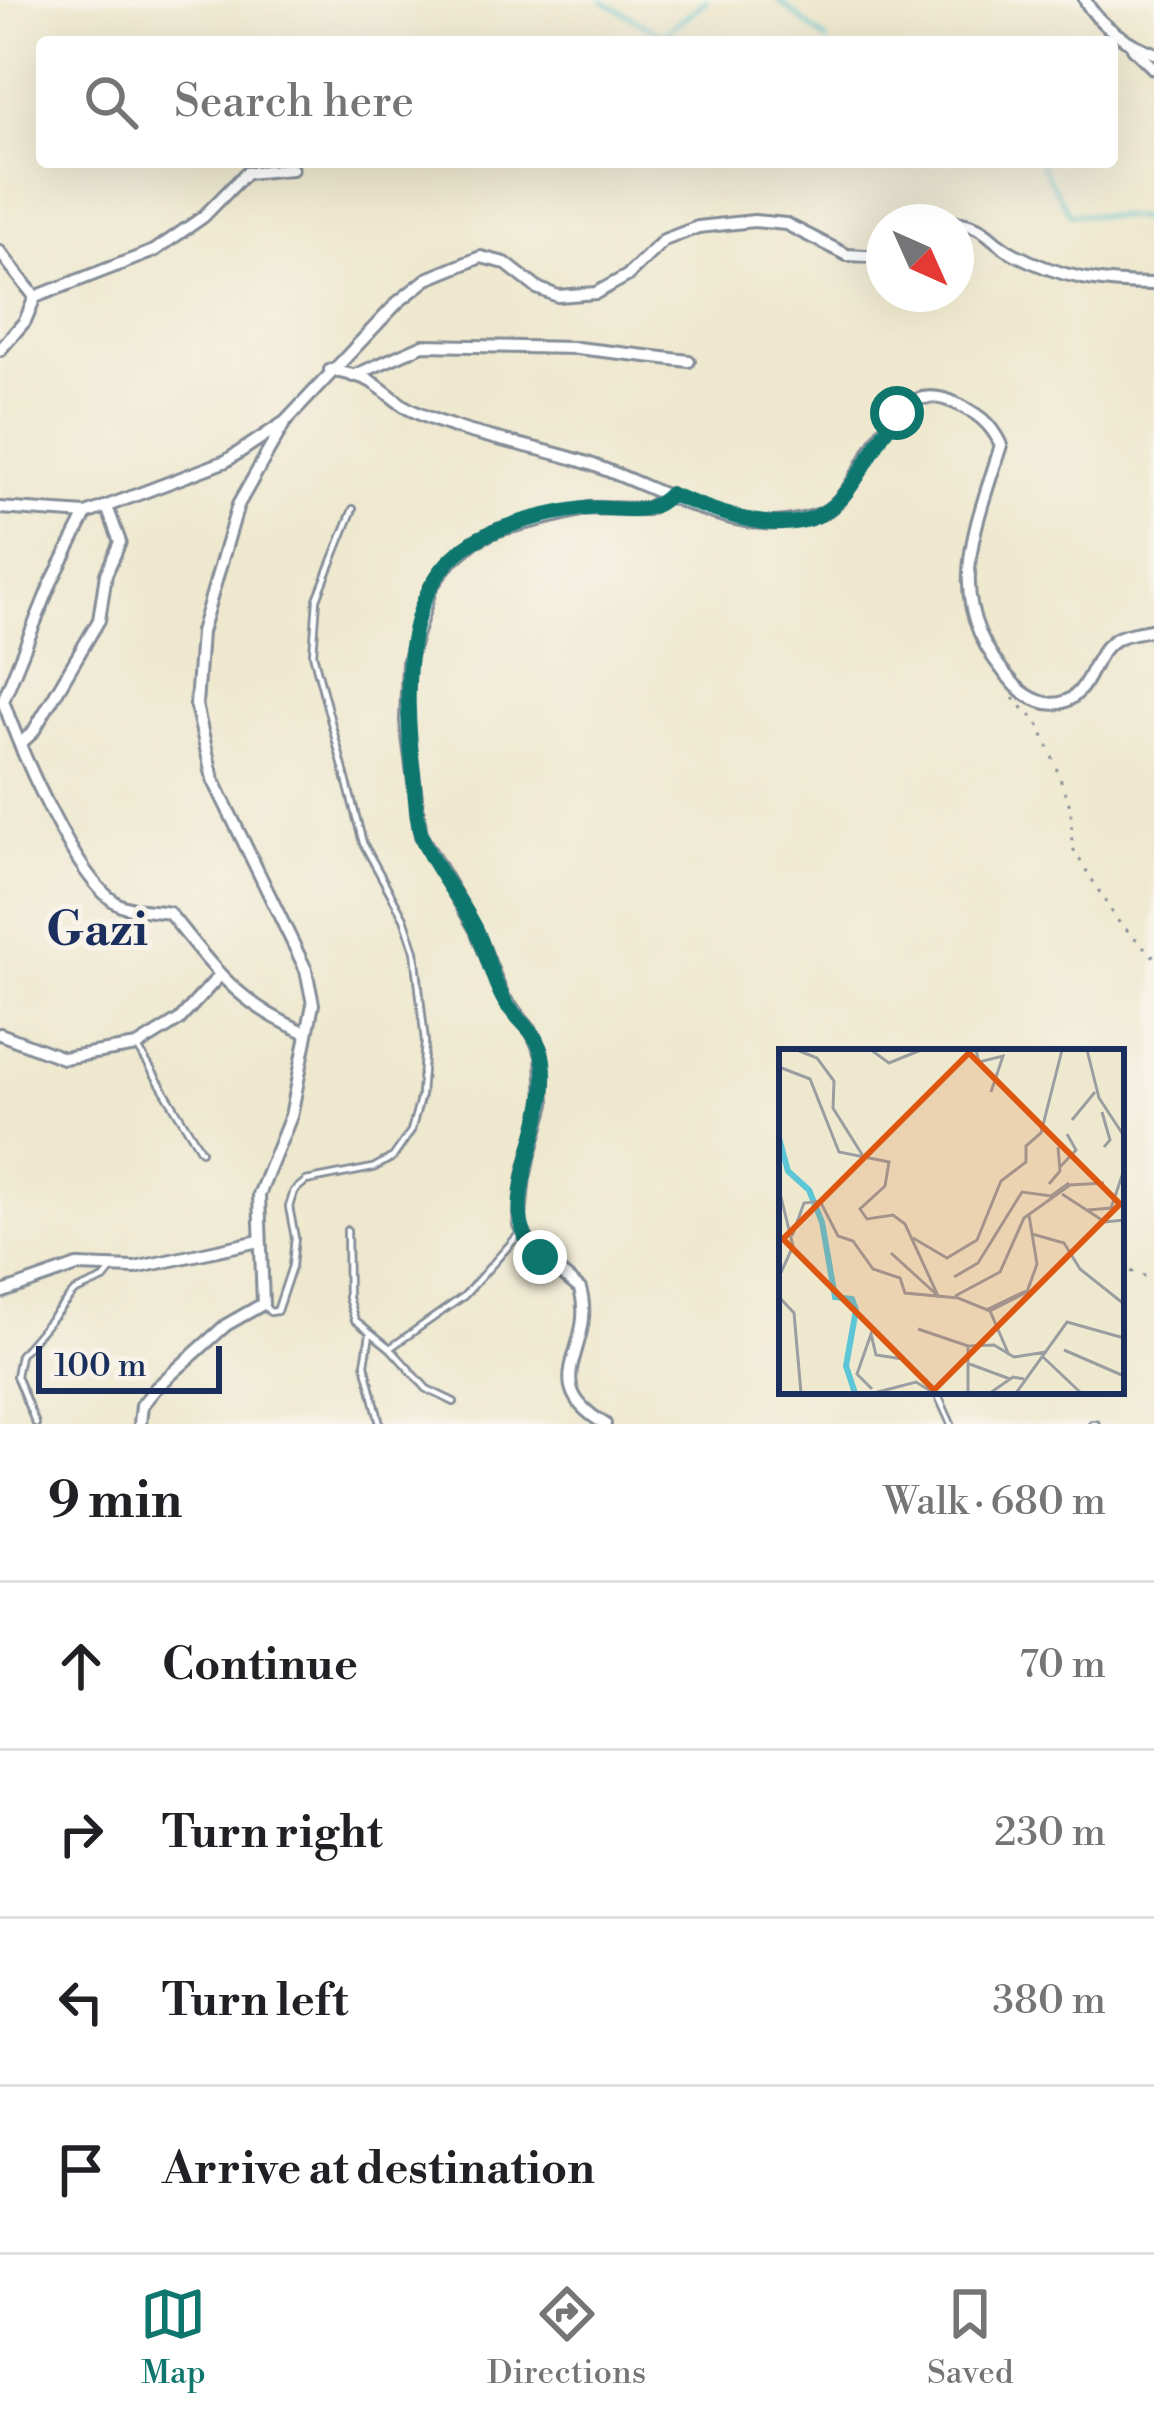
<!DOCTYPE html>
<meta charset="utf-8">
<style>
body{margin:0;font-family:"Libre Bodoni",serif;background:#f2f2f2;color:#202124}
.compass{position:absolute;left:866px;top:204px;width:108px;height:108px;border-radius:50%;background:#fff;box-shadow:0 12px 48px #0002;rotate:135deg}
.scale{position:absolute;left:36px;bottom:30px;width:186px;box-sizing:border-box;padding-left:12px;border:6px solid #1b2f5e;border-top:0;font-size:33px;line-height:42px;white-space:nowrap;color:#1b2f5e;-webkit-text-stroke:9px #f7f3e8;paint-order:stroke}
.stop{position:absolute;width:36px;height:36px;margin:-27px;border:9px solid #0f766e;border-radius:50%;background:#fff}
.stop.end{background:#0f766e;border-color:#fff;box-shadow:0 3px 12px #0008}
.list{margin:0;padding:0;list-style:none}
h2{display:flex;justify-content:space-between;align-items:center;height:156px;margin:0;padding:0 48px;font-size:51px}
h2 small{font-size:39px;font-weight:400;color:#757577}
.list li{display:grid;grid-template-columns:78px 1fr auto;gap:36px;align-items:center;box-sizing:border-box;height:168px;padding:0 48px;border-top:3px solid #e0e0e0}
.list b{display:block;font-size:45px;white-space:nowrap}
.list em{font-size:39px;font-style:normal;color:#757577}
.icon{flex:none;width:66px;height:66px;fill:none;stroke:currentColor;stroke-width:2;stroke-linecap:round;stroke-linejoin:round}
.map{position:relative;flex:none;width:1154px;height:1424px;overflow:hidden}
.search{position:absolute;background:#fff;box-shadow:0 12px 48px #0002;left:36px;right:36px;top:36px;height:132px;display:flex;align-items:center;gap:30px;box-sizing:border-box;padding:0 42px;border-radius:12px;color:#757577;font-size:45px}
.sheet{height:828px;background:#fff}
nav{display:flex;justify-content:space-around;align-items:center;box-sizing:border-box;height:168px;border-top:3px solid #e0e0e0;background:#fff;font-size:33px;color:#757577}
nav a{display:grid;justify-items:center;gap:6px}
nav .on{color:#0f766e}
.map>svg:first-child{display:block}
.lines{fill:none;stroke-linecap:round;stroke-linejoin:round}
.stream{stroke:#5cc6d7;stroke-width:3}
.lane-casing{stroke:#848c96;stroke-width:10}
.street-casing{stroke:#848c96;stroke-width:16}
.path{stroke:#848c96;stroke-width:3;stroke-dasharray:3 9;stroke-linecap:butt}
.lane{stroke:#fff;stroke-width:4.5}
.street{stroke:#fff;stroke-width:10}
.route{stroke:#0f766e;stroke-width:15}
.labels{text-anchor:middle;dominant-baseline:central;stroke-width:10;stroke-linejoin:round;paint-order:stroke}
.district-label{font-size:48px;font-weight:bold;fill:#1b2f5e;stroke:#f7f3e8}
.inset-river{fill:none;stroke:#5cc6d7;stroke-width:6}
.inset-road{fill:none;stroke:#9a9ea1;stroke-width:3}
.view{fill:#de5710;fill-opacity:0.15;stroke:#de5710;stroke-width:6}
.inset-edge{fill:none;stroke:#1b2f5e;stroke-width:6}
</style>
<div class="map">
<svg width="1154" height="1424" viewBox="0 0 1154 1424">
<rect width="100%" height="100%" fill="#f7f3e8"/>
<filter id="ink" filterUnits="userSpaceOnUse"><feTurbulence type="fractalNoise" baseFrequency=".00833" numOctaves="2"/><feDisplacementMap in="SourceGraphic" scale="24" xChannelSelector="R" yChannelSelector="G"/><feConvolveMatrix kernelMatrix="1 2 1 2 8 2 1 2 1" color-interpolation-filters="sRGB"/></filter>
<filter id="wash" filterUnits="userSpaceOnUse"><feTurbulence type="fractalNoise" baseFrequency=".004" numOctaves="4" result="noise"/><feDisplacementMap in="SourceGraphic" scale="48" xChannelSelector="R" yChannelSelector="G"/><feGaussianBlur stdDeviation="2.7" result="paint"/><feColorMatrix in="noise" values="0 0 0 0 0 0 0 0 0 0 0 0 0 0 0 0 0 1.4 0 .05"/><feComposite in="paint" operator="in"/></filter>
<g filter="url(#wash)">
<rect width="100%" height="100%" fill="#eee8ce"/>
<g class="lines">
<!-- stream -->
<g class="stream">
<polyline points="601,0 663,35 707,0"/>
<polyline points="778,0 828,42"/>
<polyline points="1039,162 1070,214 1139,218 1154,228"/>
</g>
</g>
</g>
<g filter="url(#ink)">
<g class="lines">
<defs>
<g id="lane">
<polyline points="137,1046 201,1151"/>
<polyline points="347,1230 348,1298 355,1320 390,1348 427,1389 454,1402"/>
<polyline points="263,1304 270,1312 277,1311 292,1266 295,1238 289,1207 294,1191 306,1181 373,1168 393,1157 411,1131 421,1095 425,1042 415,951 404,918 363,843 313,654 317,599 353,509"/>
<polyline points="370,1334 365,1364 380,1424"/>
<polyline points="390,1348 464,1296 521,1232"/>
<polyline points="936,1391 951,1424"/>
<polyline points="36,1424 16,1376 20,1355 74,1292 104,1279 112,1269"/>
<polyline points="1092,1424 1096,1424"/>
</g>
<g id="street">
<path d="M1085,0c13,25 43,44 69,53"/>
<polyline points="1133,48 1154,69"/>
<path d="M956,222c35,6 30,17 57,31 47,25 89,31 141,31"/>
<polyline points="0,252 35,297"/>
<polyline points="0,350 25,321 35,297 154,251 203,217 246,173 292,169"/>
<path d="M330,370c12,3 25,4 36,9 16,7 29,23 45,31 52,25 112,33 167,50 62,18 144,72 208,62 13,-2 33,-5 43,-13 43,-31 56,-138 126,-106 22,10 35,19 46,42 -28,91 -62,160 15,241 12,12 33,23 50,15 26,-11 26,-50 52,-63 10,-5 25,-6 36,-9"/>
<polyline points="353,376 423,345 577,348 689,361"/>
<polyline points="0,508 86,514 226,461 285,422 398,302 427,279 481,257 505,263 537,288 558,296 596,293 627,276 664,240 698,227 754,221 786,224 847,255 884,257"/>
<path d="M86,514l-35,69 -48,118c17,48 71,175 112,201 13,9 38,8 54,11 45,55 69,92 138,120"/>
<polyline points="20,744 33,732 99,620 106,574 120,542 107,507"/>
<polyline points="0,1034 63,1058 137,1046 179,1020 220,975"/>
<polyline points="0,1293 77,1266 135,1268 259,1241"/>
<polyline points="140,1424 142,1405 156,1388 226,1325 263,1304 259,1195 291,1116 313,1004 306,970 213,779 196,705 201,632 238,505 285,422"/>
<path d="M605,1424c-72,-42 -7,-75 -25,-135l-46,-38 -15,-26 5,-49 20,-72 -2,-49 -10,-23 -29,-35 -27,-67 -55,-94 -15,-115 2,-59 23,-75 15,-21 29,-25 23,-11 91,-22 58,1 23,-15"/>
</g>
</defs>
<!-- lane casing -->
<use href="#lane" class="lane-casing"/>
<!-- street casing -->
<use href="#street" class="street-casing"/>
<!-- path -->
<g class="path">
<polyline points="1013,698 1038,723 1052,756 1071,809 1072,847 1116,919 1154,957"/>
<polyline points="1121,1265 1138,1275 1154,1277"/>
</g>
<!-- lane -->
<use href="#lane" class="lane"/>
<!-- street -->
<use href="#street" class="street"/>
</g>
</g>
<g class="lines" filter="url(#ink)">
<!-- route -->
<path class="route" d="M540,1257c-55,-50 24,-144 0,-209 -7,-19 -22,-28 -33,-43 -15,-23 -20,-52 -31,-76 -15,-30 -39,-56 -52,-86 -9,-22 -8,-49 -11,-72 -9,-84 -16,-202 82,-240 27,-11 68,-21 97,-23 28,-1 57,10 78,-14 48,18 126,53 169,6 23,-24 38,-60 58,-87"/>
</g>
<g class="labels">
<!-- district labels -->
<g class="district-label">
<text x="97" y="931">Gazi</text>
</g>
</g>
<!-- overview -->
<g transform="translate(779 1049)">
<rect width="345" height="345" fill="#eee8ce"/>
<path class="inset-river" d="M0,89l9,33 21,19 13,32 13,75 17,2 4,11 -10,56 9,27"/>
<path class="inset-road" d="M18,1l20,8 17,23 -1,27 30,48M92,1l18,13 32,-13M197,1l3,12 24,-6 -12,36M308,1l12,48 25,38M0,18l31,12 29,73 50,10 -4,24 -25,23 7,10 26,-4 12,9 34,74M323,63l8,28 -6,7M293,71l23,-28M281,118l16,-17 -9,-16M270,135l11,-13 -2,-24M0,140l14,57 -14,31M283,145l43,28 19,-2M309,161l23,-2 13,-38M253,185l32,9 16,26 44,35M13,187l12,-33 16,-2 18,35 15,5 20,28 27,9 5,15 53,5 32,13 19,44M134,189l34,20 30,-18 24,-59 25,-19v-16l15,-13 21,-83M112,204l45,41M175,228l24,-14 44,-71 29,4 18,-13M176,247l45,-24 24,-54 46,-33 34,-2M0,248l15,16 7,80M207,261l42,-20M211,262l37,-19 10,-28 -8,-49M139,280l50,17 26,-1 20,12 32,-5M285,301l60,26M264,308l38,36M188,314l43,16M93,340l-15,-15 14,-40 5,21 27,4M95,344l42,-11 18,11M189,344v-47M211,344l23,-16 11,2M237,344l51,-71 57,16"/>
<path class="view" d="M190,4l151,151 -186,186 -151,-151z"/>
<rect width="345" height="345" class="inset-edge"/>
</g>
</svg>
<svg class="compass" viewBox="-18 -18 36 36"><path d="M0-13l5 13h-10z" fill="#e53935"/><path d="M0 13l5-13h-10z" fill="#757577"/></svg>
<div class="scale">100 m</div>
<div class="stop" style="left:897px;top:413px"></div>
<div class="stop end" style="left:540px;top:1257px"></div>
<div class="search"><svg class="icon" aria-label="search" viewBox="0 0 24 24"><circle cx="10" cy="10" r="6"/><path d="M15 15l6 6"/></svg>Search here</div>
</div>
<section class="sheet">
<h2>9 min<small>Walk · 680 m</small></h2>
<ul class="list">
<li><svg class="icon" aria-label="ahead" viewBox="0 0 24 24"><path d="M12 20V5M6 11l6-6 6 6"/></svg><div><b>Continue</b></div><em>70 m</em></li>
<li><svg class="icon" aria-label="right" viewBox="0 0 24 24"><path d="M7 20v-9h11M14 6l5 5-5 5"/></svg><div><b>Turn right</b></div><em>230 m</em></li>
<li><svg class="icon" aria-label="left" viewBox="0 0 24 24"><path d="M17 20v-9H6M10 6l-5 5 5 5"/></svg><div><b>Turn left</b></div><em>380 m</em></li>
<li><svg class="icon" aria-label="arrive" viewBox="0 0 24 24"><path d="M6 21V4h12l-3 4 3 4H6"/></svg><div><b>Arrive at destination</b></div></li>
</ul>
</section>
<nav>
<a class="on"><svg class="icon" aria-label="map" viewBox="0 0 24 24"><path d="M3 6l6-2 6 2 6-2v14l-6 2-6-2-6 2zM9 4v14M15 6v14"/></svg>Map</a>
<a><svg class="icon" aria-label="directions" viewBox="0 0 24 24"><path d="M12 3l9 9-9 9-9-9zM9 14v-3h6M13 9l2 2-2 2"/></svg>Directions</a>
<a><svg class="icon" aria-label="saved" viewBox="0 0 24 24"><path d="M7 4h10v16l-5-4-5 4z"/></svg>Saved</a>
</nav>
